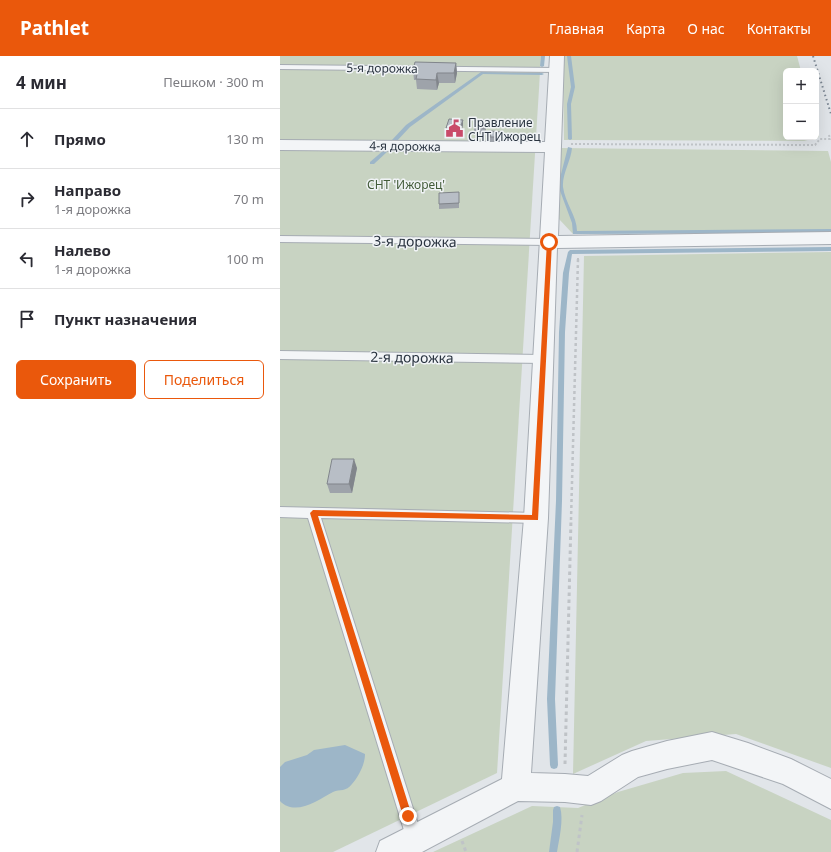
<!DOCTYPE html>
<html lang="ru">
<meta charset="utf-8">
<style>
body{margin:0;font-family:"Noto Sans",sans-serif;background:#f7f7f7;color:#2b2b33}
.controls{position:absolute;right:12px;top:12px;display:grid;overflow:hidden;border-radius:6px;box-shadow:0 4px 16px #0002}
.controls button{width:36px;height:36px;display:grid;place-items:center;padding:0;border:0;border-bottom:1px solid #e1e1e2;background:#fff;color:#2b2b33;font:20px sans-serif}
.stop{position:absolute;width:12px;height:12px;margin:-9px;border:3px solid #ea580c;border-radius:50%;background:#fff}
.stop.end{background:#ea580c;border-color:#fff;box-shadow:0 1px 4px #0008}
.list{margin:0;padding:0;list-style:none}
h2{display:flex;justify-content:space-between;align-items:center;height:52px;margin:0;padding:0 16px;font-size:17px}
h2 small{font-size:13px;font-weight:400;color:#7c7c81}
.list li{display:grid;grid-template-columns:26px 1fr auto;gap:12px;align-items:center;box-sizing:border-box;height:60px;padding:0 16px;border-top:1px solid #e1e1e2}
.list b{display:block;font-size:15px;white-space:nowrap}
.list p{margin:0;font-size:13px;white-space:nowrap;color:#7c7c81}
.list em{font-size:13px;font-style:normal;color:#7c7c81}
.actions{display:flex;gap:8px;padding:12px 16px}
.actions a{flex:1;padding:9px 0;border:1px solid #ea580c;border-radius:6px;text-align:center;font-size:14px;color:#ea580c}
.actions .main{background:#ea580c;color:#fff}
.icon{flex:none;width:22px;height:22px;fill:none;stroke:currentColor;stroke-width:2;stroke-linecap:round;stroke-linejoin:round}
.map{position:relative;flex:none;width:551px;height:796px;overflow:hidden}
header{display:flex;align-items:center;gap:24px;box-sizing:border-box;height:56px;padding:0 20px;background:#ea580c;color:#fff}
header strong{font-size:19px}
nav{display:flex;gap:22px;margin-inline-start:auto;font-size:14px}
main{display:flex}
aside{flex:1;background:#fff}
.map>svg:first-child{display:block}
.green{fill:#c8d3c2}
.water{fill:#9db6c8}
.lines{fill:none;stroke-linecap:round;stroke-linejoin:round}
.stream{fill:#9db6c8;fill-rule:evenodd}
.lane-casing{stroke:#a6acb3;stroke-width:2}
.street-casing{stroke:#a6acb3;stroke-width:2}
.path-far2{stroke:#bfc3c7;stroke-width:2;stroke-dasharray:2 2;stroke-linecap:butt}
.path-far1{stroke:#bfc3c7;stroke-width:2.5;stroke-dasharray:3 3;stroke-linecap:butt}
.path{stroke:#bfc3c7;stroke-width:3;stroke-dasharray:3.5 3.5;stroke-linecap:butt}
.lane{fill:#f3f5f7;fill-rule:evenodd}
.street{fill:#f3f5f7;fill-rule:evenodd}
.rail{stroke:#7b8692;stroke-width:2;stroke-dasharray:1.5 3;stroke-linecap:butt}
.wall{fill:#9ea3aa}
.shaded-wall{fill:#81858b}
.building{fill:#b8bec6;stroke:#81858b}
.route{fill:#ea580c}
.labels{text-anchor:middle;dominant-baseline:central;stroke-width:3;stroke-linejoin:round;paint-order:stroke}
.far-street-label{font-size:12px;fill:#2a3440;stroke:#f0f3f6}
.far-poi-label{font-size:12px;fill:#2a3440;stroke:#f0f3f6;text-anchor:start}
.far-park-label{font-size:12px;fill:#425b38;stroke:#f0f3f6}
.street-label{font-size:14px;fill:#2a3440;stroke:#f0f3f6}
</style>
<header>
<strong>Pathlet</strong>
<nav><a>Главная</a><a>Карта</a><a>О нас</a><a>Контакты</a></nav>
</header>
<main>
<aside>
<h2>4 мин<small>Пешком · 300 m</small></h2>
<ul class="list">
<li><svg class="icon" aria-label="ahead" viewBox="0 0 24 24"><path d="M12 20V5M6 11l6-6 6 6"/></svg><div><b>Прямо</b></div><em>130 m</em></li>
<li><svg class="icon" aria-label="right" viewBox="0 0 24 24"><path d="M7 20v-9h11M14 6l5 5-5 5"/></svg><div><b>Направо</b><p>1-я дорожка</p></div><em>70 m</em></li>
<li><svg class="icon" aria-label="left" viewBox="0 0 24 24"><path d="M17 20v-9H6M10 6l-5 5 5 5"/></svg><div><b>Налево</b><p>1-я дорожка</p></div><em>100 m</em></li>
<li><svg class="icon" aria-label="arrive" viewBox="0 0 24 24"><path d="M6 21V4h12l-3 4 3 4H6"/></svg><div><b>Пункт назначения</b></div></li>
</ul>
<div class="actions"><a class="main">Сохранить</a><a>Поделиться</a></div>
</aside>
<div class="map">
<svg width="551" height="796" viewBox="0 0 551 796">
<rect width="100%" height="100%" fill="#e1e5e9"/>
<!-- green -->
<g class="green">
<polygon points="0,0 261,0 217,717 53,796 0,796"/>
<polygon points="283,0 517,0 521,15 506,15 506,81 536,81 536,69 539,81 524,85 284,84"/>
<polygon points="281,92 548,95 551,106 551,174 293,178 278,162"/>
<polygon points="551,196 551,712 456,678 366,685 293,718 304,200"/>
<polygon points="446,715 551,764 551,796 153,796 252,750 298,752 338,736 403,717"/>
</g>
<!-- water -->
<path class="water" d="M65,689l20,9c0,10 -6,22 -13,30 -6,8 -12,5 -19,8 -15,8 -38,25 -53,9v-34l5,-5 22,-7 7,-5z"/>
<g class="lines">
<!-- stream -->
<g class="stream">
<polygon points="261,0 265,0 264,10 262,11 260,10"/>
<polygon points="287,0 291,0 295,31 291,48 292,83 290,84 288,83 287,48 291,31"/>
<polygon points="201,16 262,17 264,18 262,19 203,18 130,71 115,87 111,87 111,85 126,69"/>
<path d="M288,91l4,1c-1,13 -10,26 -9,39 2,16 14,29 14,44l254,-2v4l-258,1 -1,-11 -13,-35 1,-10z"/>
<polygon points="104,94 108,95 94,108 90,108 90,106"/>
<polygon points="551,191 551,195 292,198 289,217 285,276 282,445 275,643 278,709 277,712 274,713 271,712 270,709 267,643 276,445 279,276 283,217 288,196 290,194"/>
<path d="M277,750l3,1c4,12 -1,33 -3,45h-8l4,-30v-12l1,-3z"/>
</g>
<defs>
<g id="lane">
<polygon points="0,9 277,12 281,14 277,16 0,13"/>
<polygon points="0,180 269,183 274,186 269,189 0,186"/>
<polygon points="0,295 263,299 267,300 268,303 267,306 263,307 0,303"/>
<polygon points="0,451 256,457 260,458 262,462 260,466 256,467 41,462 143,784 141,790 135,792 129,790 127,784 28,462 0,461"/>
</g>
<polygon id="street" points="270,0 284,0 278,180 551,176 551,188 277,192 268,462 251,717 285,718 308,720 342,699 352,695 387,685 432,676 468,687 511,703 551,723 551,753 503,728 432,704 387,713 358,721 321,745 311,749 285,746 238,745 142,796 96,796 100,785 222,723 244,462 265,96 0,94 0,84 265,86"/>
</defs>
<!-- lane casing -->
<use href="#lane" class="lane-casing"/>
<!-- street casing -->
<use href="#street" class="street-casing"/>
<!-- path-far2 -->
<g class="path-far2">
<polyline points="291,88 535,89 540,83 550,83 549,79"/>
<polyline points="298,204 298,201"/>
</g>
<!-- path-far1 -->
<polyline class="path-far1" points="291,464 298,203"/>
<!-- path -->
<g class="path">
<polyline points="285,708 291,463"/>
<polyline points="182,785 186,796"/>
<polyline points="297,796 302,759"/>
</g>
<!-- lane -->
<use href="#lane" class="lane"/>
<!-- street -->
<use href="#street" class="street"/>
<!-- rail -->
<polyline class="rail" points="533,0 551,58"/>
</g>
<!-- wall -->
<g class="wall">
<polygon points="176,7 177,17 175,27 159,27 157,34 137,33 136,24 134,24 133,14"/>
<polygon points="183,69 181,77 167,77 166,72"/>
<polygon points="206,69 205,78 194,77 194,72"/>
<polygon points="222,76 222,81 221,86 210,86 210,81"/>
<polygon points="179,141 179,152 159,153 159,148"/>
<polygon points="77,412 72,437 50,437 47,428"/>
</g>
<!-- shaded-wall -->
<g class="shaded-wall">
<polygon points="176,7 177,17 175,27 174,17"/>
<polygon points="157,17 159,27 157,34 156,24"/>
<polygon points="183,64 183,69 181,77 180,72"/>
<polygon points="206,64 206,69 205,78 205,72"/>
<polygon points="74,403 77,412 72,437 69,428"/>
</g>
<!-- building -->
<g class="building">
<polygon points="135,6 176,7 174,17 157,17 156,24 136,23 138,14 133,14"/>
<polygon points="169,63 183,64 180,72 166,72"/>
<polygon points="195,64 206,64 205,72 194,72"/>
<polygon points="211,75 222,76 221,81 210,81"/>
<polygon points="179,136 179,147 159,148 159,137"/>
<polygon points="52,403 74,403 69,428 47,428"/>
</g>
<!-- route -->
<polygon class="route" points="267,185 272,186 258,464 38,460 132,760 131,763 128,764 125,763 123,760 30,457 33,454 252,459"/>
<!-- icons -->
<defs>
<symbol id="civic-bare" viewBox="-9 -9 18 18"><path d="M-.6-6.5H3V-4.5H.6V-3L4-1V1h2V6H-6V1h2V-1L-.6-3ZM-1.2 2.5V6h2.4V2.5Z" fill="#c94b69" stroke="#f0f3f6" stroke-width="2.5" paint-order="stroke"/></symbol>
</defs>
<g fill-rule="evenodd">
<use href="#civic-bare" x="162" y="60" width="25" height="25"/>
</g>
<g class="labels">
<!-- far-street labels -->
<g class="far-street-label">
<text transform="translate(102 12) rotate(1)">5-я дорожка</text>
<text transform="translate(125 90) rotate(1)">4-я дорожка</text>
</g>
<!-- far-poi labels -->
<g class="far-poi-label">
<text x="188" y="66">Правление<tspan x="188" dy="14">СНТ Ижорец</tspan></text>
</g>
<!-- far-park labels -->
<g class="far-park-label">
<text x="126" y="128">СНТ 'Ижорец'</text>
</g>
<!-- street labels -->
<g class="street-label">
<text transform="translate(135 185) rotate(1)">3-я дорожка</text>
<text transform="translate(132 301) rotate(1)">2-я дорожка</text>
</g>
</g>
</svg>
<div class="controls">
<button>+</button>
<button>−</button>
</div>
<div class="stop" style="left:269px;top:186px"></div>
<div class="stop end" style="left:128px;top:760px"></div>
</div>
</main>
